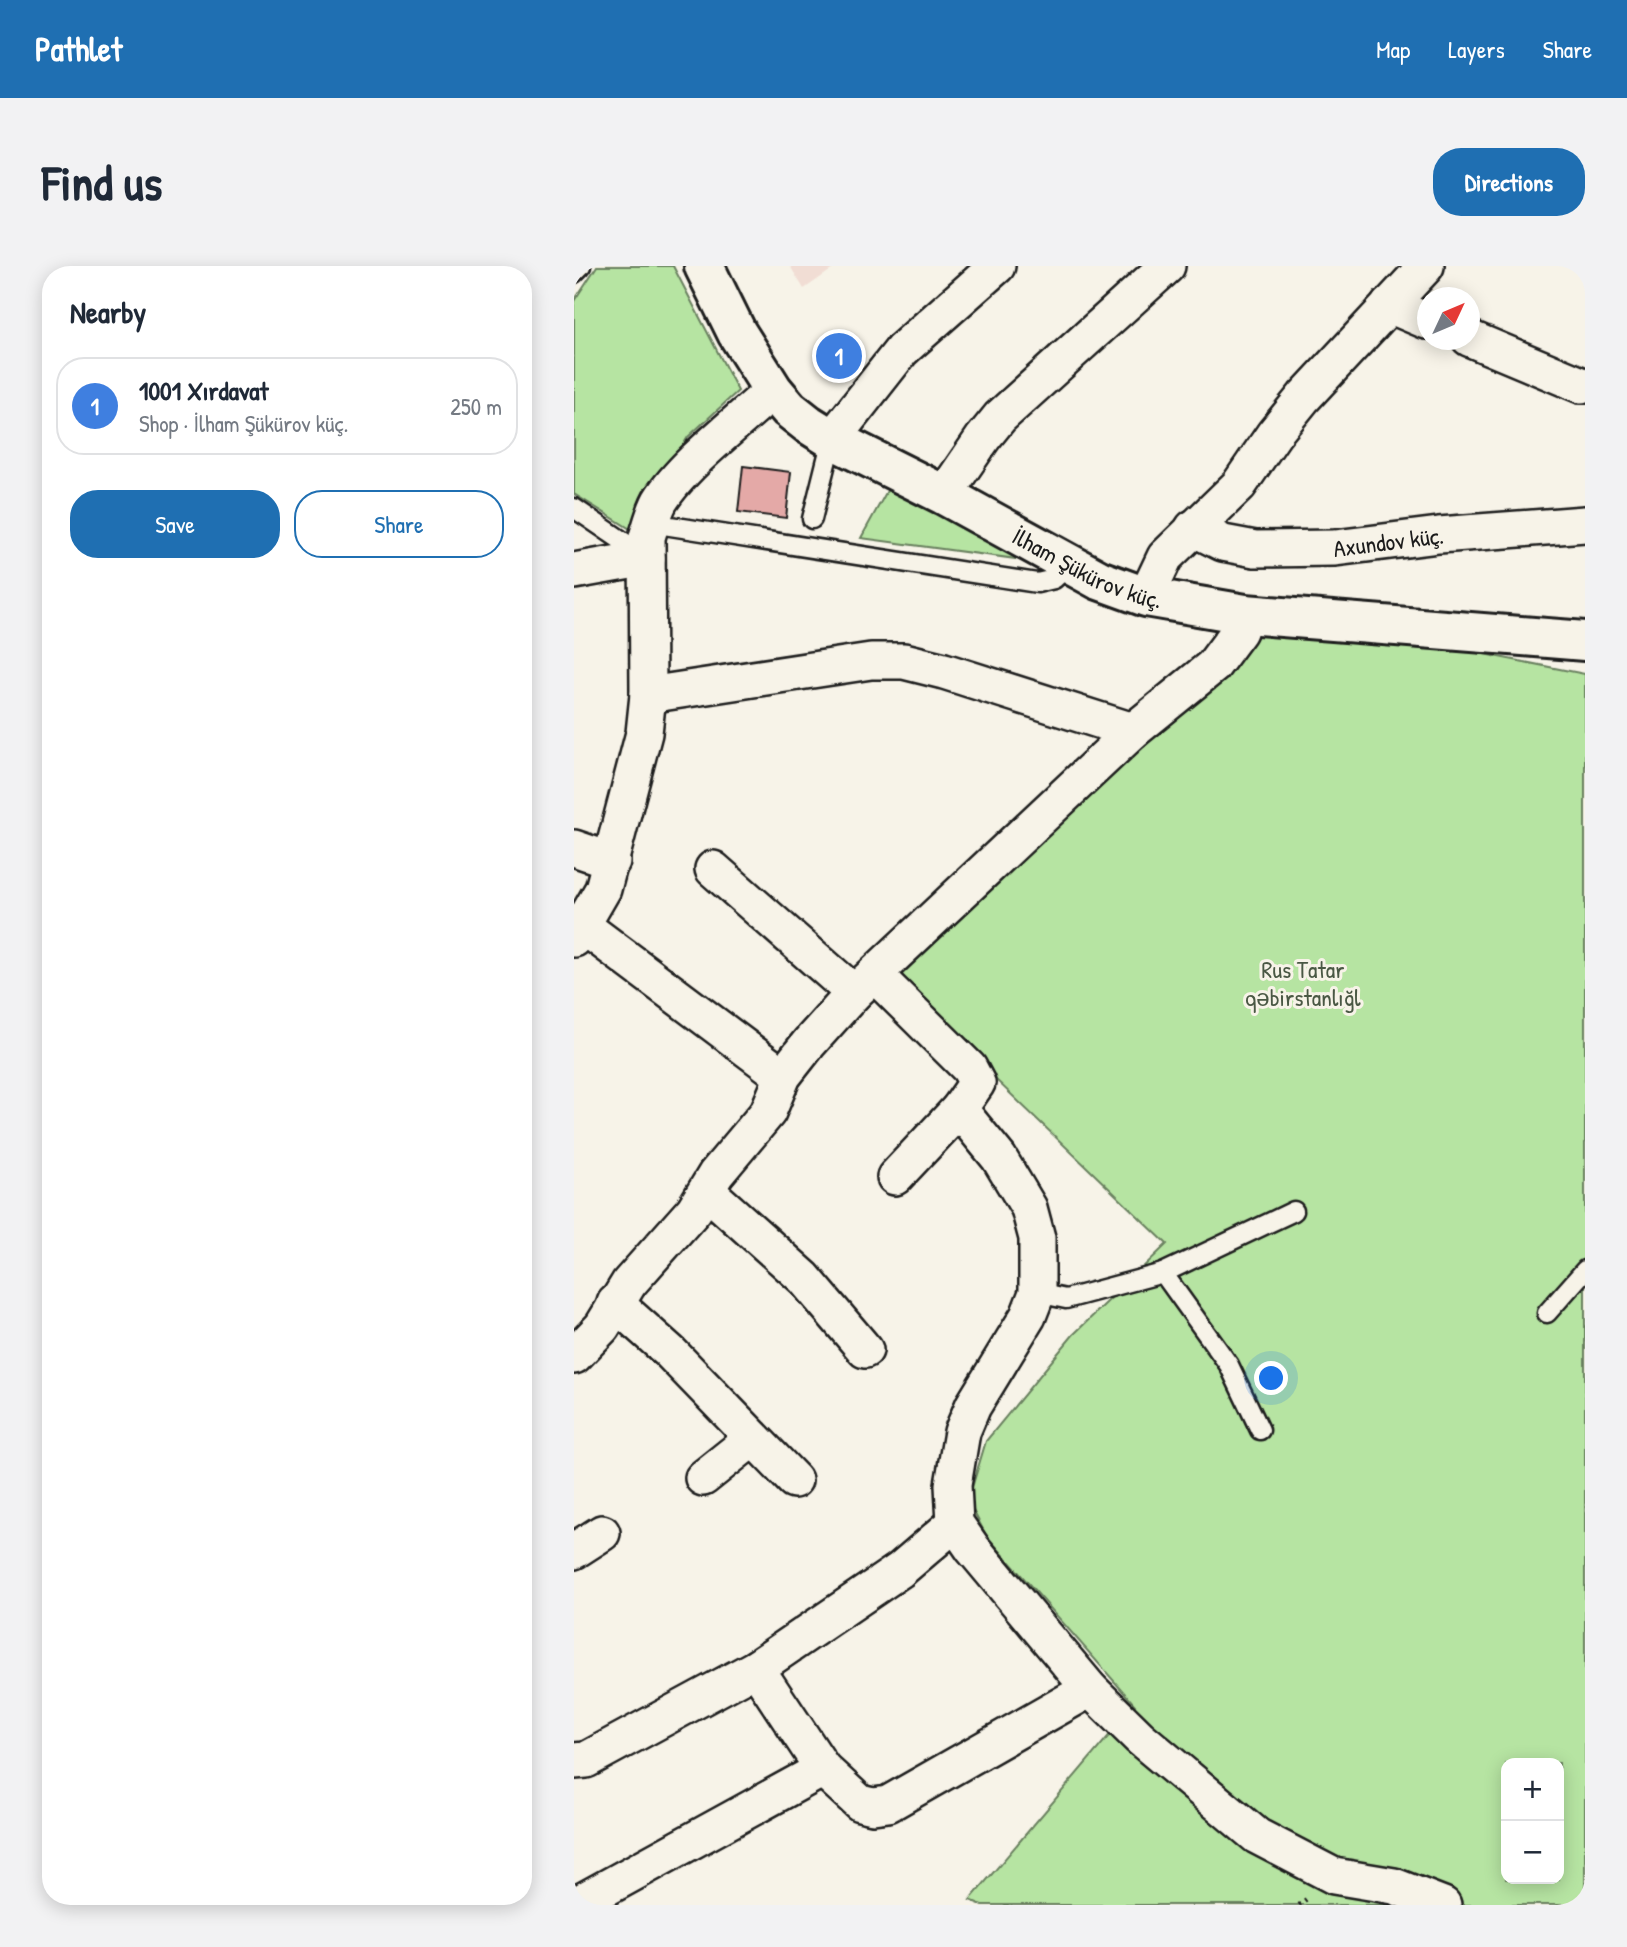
<!DOCTYPE html>
<meta charset="utf-8">
<style>
body{margin:0;font-family:"Patrick Hand",sans-serif;background:#f2f2f3;color:#1f2937}
.controls{position:absolute;right:21px;bottom:21px;display:grid;overflow:hidden;border-radius:14px;box-shadow:0 4px 18px #0003}
.controls button{width:63px;height:63px;display:grid;place-items:center;padding:0;border:0;border-bottom:2px solid #e0e1e3;background:#fff;color:#1f2937;font:35px sans-serif}
.compass{position:absolute;left:843px;top:21px;width:63px;height:63px;border-radius:50%;background:#fff;box-shadow:0 4px 18px #0003;rotate:46deg}
.you{position:absolute;left:698px;top:1113px;width:24px;height:24px;margin:-18px;border:5px solid #fff;border-radius:50%;background:#1a73e8;box-shadow:0 0 0 10px #1a73e833}
.badge{display:grid;place-items:center;width:46px;height:46px;border-radius:50%;background:#1f6fb2;color:#fff;font-size:23px;font-weight:700}
.pin{position:absolute;translate:-50% -50%;border:4px solid #fff;box-shadow:0 2px 7px #0006}
.list{margin:0;padding:0;list-style:none}
h2{display:flex;justify-content:space-between;align-items:center;height:91px;margin:0;padding:0 28px;font-size:30px}
h2 small{font-size:23px;font-weight:400;color:#747a83}
.list li{display:grid;grid-template-columns:46px 1fr auto;gap:21px;align-items:center;box-sizing:border-box;height:98px;margin:0 14px 14px;padding:0 14px;border:2px solid #e0e1e3;border-radius:28px}
.list b{display:block;font-size:26px;white-space:nowrap}
.list p{margin:0;font-size:23px;white-space:nowrap;color:#747a83}
.list em{font-size:23px;font-style:normal;color:#747a83}
.actions{display:flex;gap:14px;padding:21px 28px}
.actions a{flex:1;padding:16px 0;border:2px solid #1f6fb2;border-radius:28px;text-align:center;font-size:24px;color:#1f6fb2}
.actions .main{background:#1f6fb2;color:#fff}
.map{position:relative;flex:none;width:1011px;height:1639px;overflow:hidden;border-radius:28px}
header{display:flex;align-items:center;gap:42px;box-sizing:border-box;height:98px;padding:0 35px;background:#1f6fb2;color:#fff}
header strong{font-size:33px}
nav{display:flex;gap:38px;margin-inline-start:auto;font-size:24px}
.intro{display:flex;align-items:center;justify-content:space-between;box-sizing:border-box;height:168px;padding:0 42px}
h1{margin:0;font-size:49px}
.button{padding:18px 32px;border-radius:28px;background:#1f6fb2;color:#fff;font-size:24px;font-weight:700}
main{display:flex;gap:42px;padding:0 42px}
aside{flex:1;background:#fff;border-radius:28px;box-shadow:0 4px 18px #0003}
.map>svg:first-child{display:block}
.built{fill:#f1ddd4}
.green{fill:#b6e4a2;stroke:#69805f;stroke-width:2;fill-rule:evenodd}
.building{fill:#e4a9a7;stroke:#1c1c1c;stroke-width:2}
.lines{fill:none;stroke-linecap:round;stroke-linejoin:round}
.service-casing{stroke:#1c1c1c;stroke-width:23}
.minor-casing{stroke:#1c1c1c;stroke-width:40}
.tertiary-casing{stroke:#1c1c1c;stroke-width:44}
.path{stroke:#1c1c1c;stroke-width:4.5;stroke-dasharray:2 5;stroke-linecap:butt}
.service{stroke:#f7f3e8;stroke-width:18}
.minor{stroke:#f7f3e8;stroke-width:35}
.tertiary{stroke:#f7f3e8;stroke-width:38}
.labels{text-anchor:middle;dominant-baseline:central;stroke-width:6;stroke-linejoin:round;paint-order:stroke}
.street-label{font-size:24px;fill:#1c1c1c;stroke:#f7f3e8}
.park-label{font-size:24px;fill:#4a5844;stroke:#f7f3e8}
</style>
<header>
<strong>Pathlet</strong>
<nav><a>Map</a><a>Layers</a><a>Share</a></nav>
</header>
<div class="intro"><h1>Find us</h1><a class="button">Directions</a></div>
<main>
<aside>
<h2>Nearby<small></small></h2>
<ul class="list">
<li><span class="badge" style="background:#3f7fe0">1</span><div><b>1001 Xırdavat</b><p>Shop · İlham Şükürov küç.</p></div><em>250 m</em></li>
</ul>
<div class="actions"><a class="main">Save</a><a>Share</a></div>
</aside>
<div class="map">
<svg width="1011" height="1639" viewBox="0 0 1011 1639">
<rect width="100%" height="100%" fill="#f7f3e8"/>
<filter id="ink" filterUnits="userSpaceOnUse"><feTurbulence type="fractalNoise" baseFrequency=".0143" numOctaves="2"/><feDisplacementMap in="SourceGraphic" scale="14" xChannelSelector="R" yChannelSelector="G"/><feConvolveMatrix kernelMatrix="1 2 1 2 8 2 1 2 1" color-interpolation-filters="sRGB"/></filter>
<g filter="url(#ink)">
<!-- built -->
<polygon class="built" points="216,0 263,0 230,23"/>
<!-- green -->
<g class="green">
<polygon points="23,0 99,0 164,125 114,171 58,264 0,228 0,35"/>
<polygon points="315,221 464,296 287,272"/>
<path d="M707,348l304,60v1227l-4,4h-599l-12,-5 165,-195 -149,-170 -18,-34 18,-60 87,-106 94,-91 -273,-262zM932,1497h53v116h-53z"/>
</g>
<!-- building -->
<polygon class="building" points="169,200 217,206 212,252 164,246"/>
<g class="lines">
<defs>
<g id="service">
<polyline points="0,7 7,0"/>
<polyline points="0,242 72,291"/>
<polyline points="238,253 258,173"/>
<polyline points="77,257 463,317 480,313 496,298"/>
<polyline points="589,1007 720,945"/>
<polyline points="463,1027 492,1033 589,1007 655,1099 686,1164"/>
<polyline points="973,1047 1011,1004"/>
</g>
<g id="minor">
<polyline points="815,39 853,55"/>
<polyline points="895,72 1007,119"/>
<polyline points="258,173 328,84 423,0"/>
<polyline points="370,229 409,172 426,151 593,0"/>
<path id="s1" d="M619,262l30,15 32,6 80,-1 104,-13 146,-11"/>
<polyline points="0,305 73,292"/>
<polyline points="572,331 591,291 665,219 700,168 730,131 852,0"/>
<polyline points="74,429 297,395 330,395 370,405 559,465"/>
<polyline points="0,582 38,595"/>
<polyline points="139,603 280,727"/>
<polyline points="9,660 209,810"/>
<path d="M0,673l29,-50 41,-156 4,-38 -1,-158c4,-12 7,-25 13,-36 23,-37 80,-80 113,-111"/>
<polyline points="301,709 395,802 403,817 385,843 425,892 455,942 463,972 463,1027 454,1050 399,1140 388,1166 379,1219 381,1257 399,1283 516,1423 566,1472 683,1570 760,1610 820,1620 869,1639"/>
<polyline points="321,911 385,843"/>
<polyline points="133,925 230,1012 291,1084"/>
<polyline points="41,1037 96,1086 220,1214"/>
<polyline points="0,1090 28,1061 55,1017 120,944 142,908 194,846 209,810 235,777 280,727 559,465 639,400 665,365 671,348"/>
<polyline points="129,1212 179,1172"/>
<polyline points="0,1285 28,1267"/>
<polyline points="182,1402 249,1503 286,1537 299,1540 314,1538 516,1423"/>
<polyline points="0,1495 12,1494 182,1402 326,1304 381,1257"/>
<polyline points="1,1639 249,1503"/>
</g>
<g id="tertiary">
<path id="s2" d="M130,0l33,67 36,57 16,19 19,15 24,15 112,56 155,85 47,17 99,17 340,27"/>
</g>
</defs>
<!-- service casing -->
<use href="#service" class="service-casing"/>
<!-- minor casing -->
<use href="#minor" class="minor-casing"/>
<!-- tertiary casing -->
<use href="#tertiary" class="tertiary-casing"/>
<!-- path -->
<polyline class="path" points="725,1639 735,1631"/>
<!-- service -->
<use href="#service" class="service"/>
<!-- minor -->
<use href="#minor" class="minor"/>
<!-- tertiary -->
<use href="#tertiary" class="tertiary"/>
</g>
</g>
<g class="labels">
<!-- street labels -->
<g class="street-label">
<text stroke="none"><textPath href="#s1" startOffset="200">Axundov küç.</textPath></text>
<text stroke="none"><textPath href="#s2" startOffset="506">İlham Şükürov küç.</textPath></text>
</g>
<!-- park labels -->
<g class="park-label">
<text x="729" y="703">Rus Tatar<tspan x="729" dy="28">qəbirstanlığl</tspan></text>
</g>
</g>
</svg>
<div class="controls">
<button>+</button>
<button>−</button>
</div>
<svg class="compass" viewBox="-18 -18 36 36"><path d="M0-13l5 13h-10z" fill="#e53935"/><path d="M0 13l5-13h-10z" fill="#747a83"/></svg>
<div class="you"></div>
<div class="pin badge" style="left:265px;top:90px;background:#3f7fe0">1</div>
</div>
</main>
